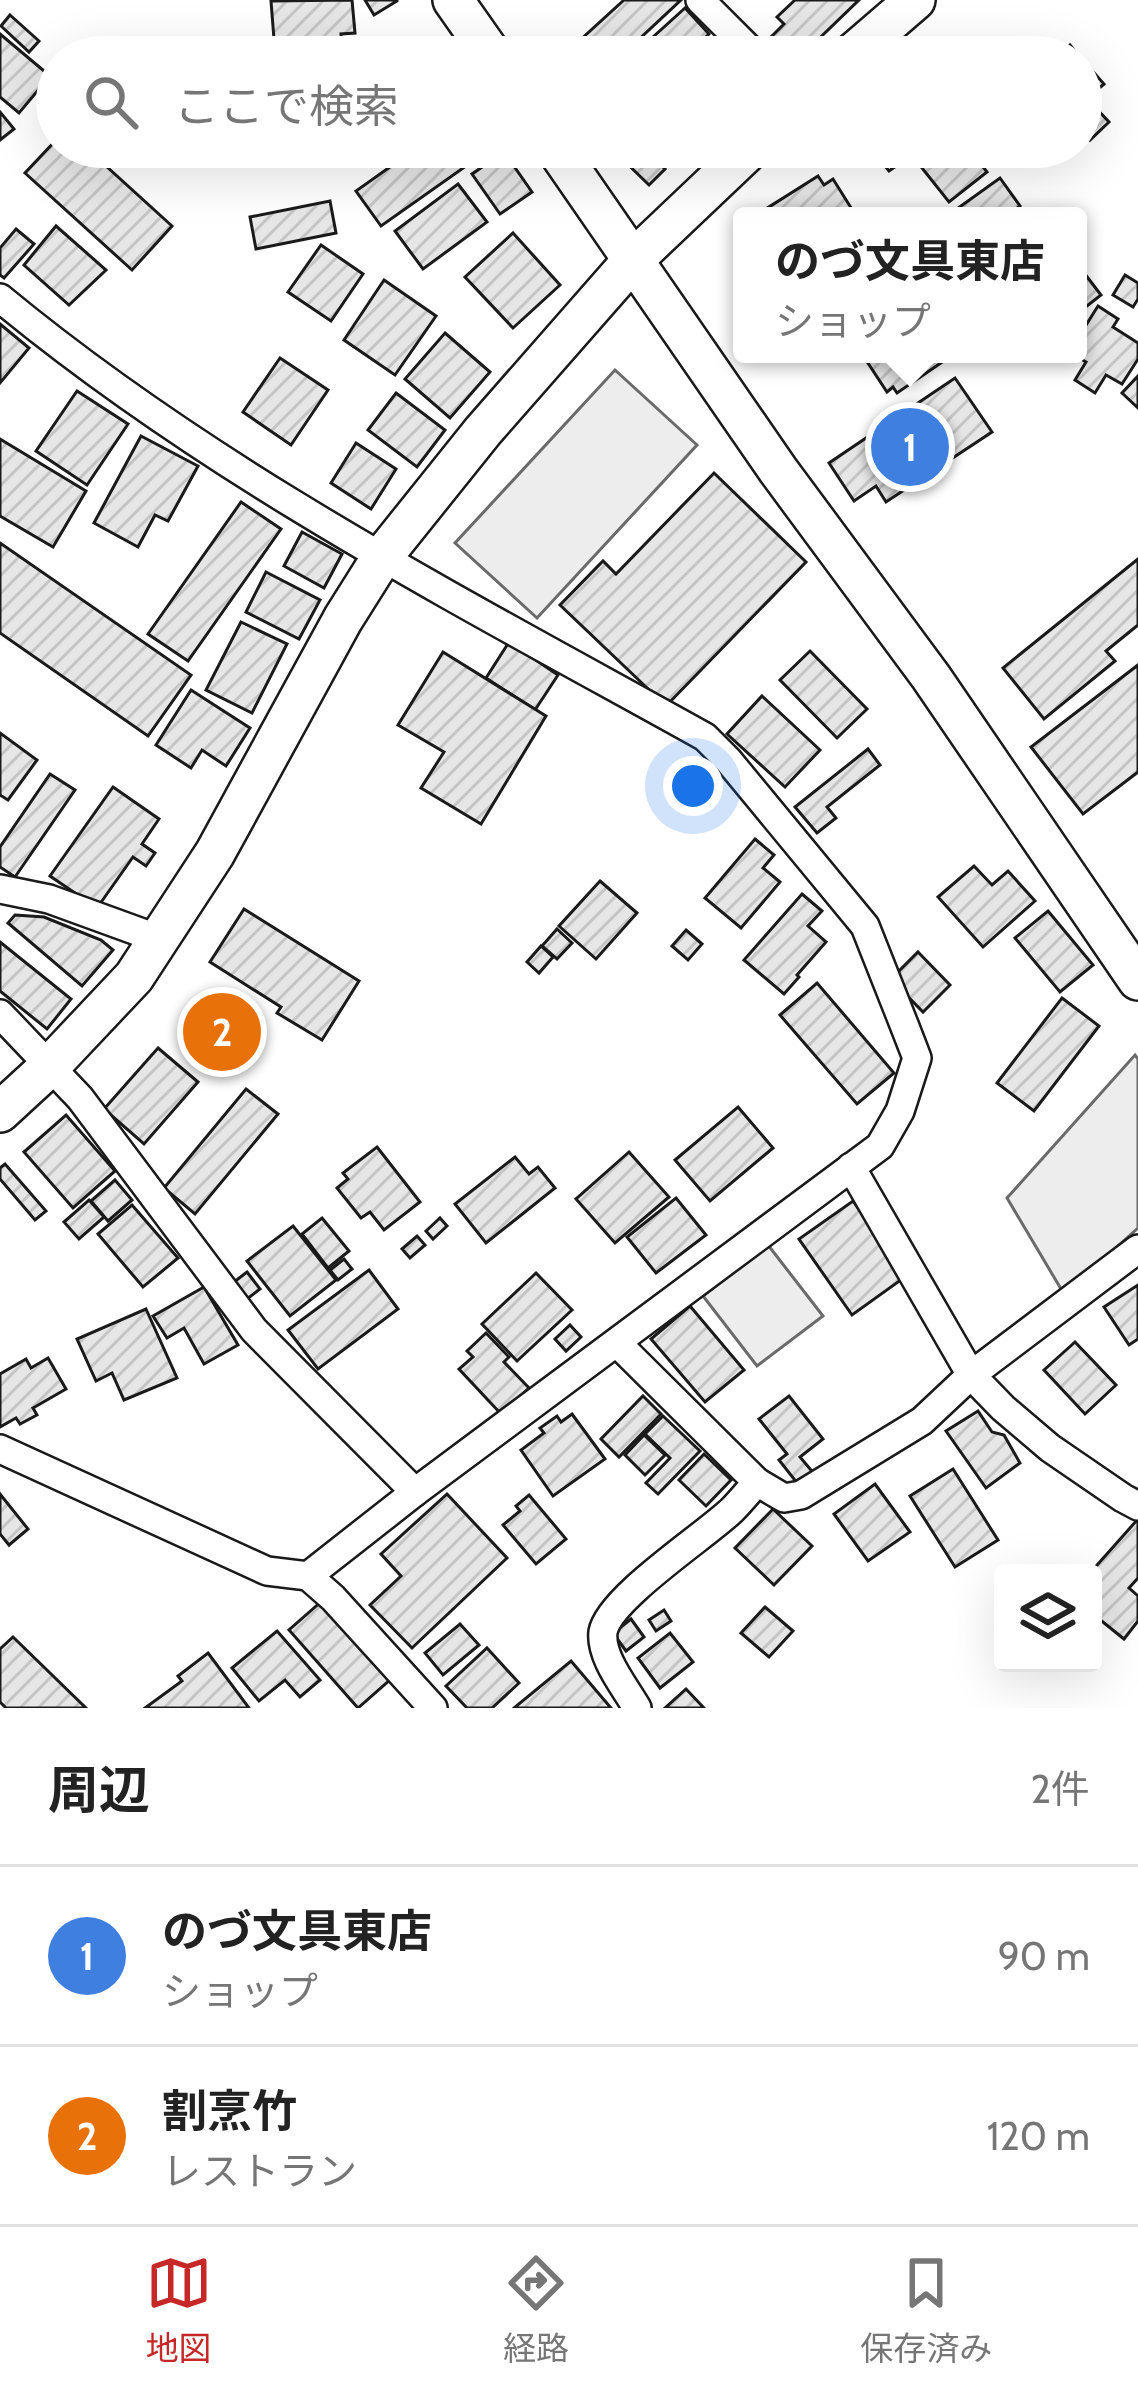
<!DOCTYPE html>
<html lang="ja">
<meta charset="utf-8">
<style>
body{margin:0;font-family:Cabin,"Noto Sans JP",sans-serif;background:#f6f6f6;color:#222}
.controls{position:absolute;right:36px;bottom:36px;display:grid;overflow:hidden;border-radius:12px;box-shadow:0 12px 48px #0002}
.controls button{width:108px;height:108px;display:grid;place-items:center;padding:0;border:0;border-bottom:3px solid #e0e0e0;background:#fff;color:#222;font:60px sans-serif}
.you{position:absolute;left:693px;top:786px;width:42px;height:42px;margin:-30px;border:9px solid #fff;border-radius:50%;background:#1a73e8;box-shadow:0 0 0 18px #1a73e833}
.badge{display:grid;place-items:center;width:78px;height:78px;border-radius:50%;background:#c62828;color:#fff;font-size:39px;font-weight:700}
.pin{position:absolute;translate:-50% -50%;border:6px solid #fff;box-shadow:0 3px 12px #0006}
.popup{position:absolute;left:733px;top:207px;width:354px;height:156px;box-sizing:border-box;display:grid;place-content:center;border-radius:12px;background:#fff;filter:drop-shadow(0 3px 9px #0005);font-size:39px;white-space:nowrap;color:#767676}
.popup b{font-size:45px;color:#222}
.popup::after{content:'';position:absolute;left:50%;top:100%;margin-left:-24px;border:24px solid transparent;border-top-color:#fff}
.list{margin:0;padding:0;list-style:none}
h2{display:flex;justify-content:space-between;align-items:center;height:156px;margin:0;padding:0 48px;font-size:51px}
h2 small{font-size:39px;font-weight:400;color:#767676}
.list li{display:grid;grid-template-columns:78px 1fr auto;gap:36px;align-items:center;box-sizing:border-box;height:180px;padding:0 48px;border-top:3px solid #e0e0e0}
.list b{display:block;font-size:45px;white-space:nowrap}
.list p{margin:0;font-size:39px;white-space:nowrap;color:#767676}
.list em{font-size:39px;font-style:normal;color:#767676}
.icon{flex:none;width:66px;height:66px;fill:none;stroke:currentColor;stroke-width:2;stroke-linecap:round;stroke-linejoin:round}
.map{position:relative;flex:none;width:1138px;height:1708px;overflow:hidden}
.search{position:absolute;background:#fff;box-shadow:0 12px 48px #0002;left:36px;right:36px;top:36px;height:132px;display:flex;align-items:center;gap:30px;box-sizing:border-box;padding:0 42px;border-radius:66px;color:#767676;font-size:45px}
.sheet{height:516px;background:#fff}
nav{display:flex;justify-content:space-around;align-items:center;box-sizing:border-box;height:168px;border-top:3px solid #e0e0e0;background:#fff;font-size:33px;color:#767676}
nav a{display:grid;justify-items:center;gap:6px}
nav .on{color:#c62828}
.map>svg:first-child{display:block}
.parking{fill:#ededed;stroke:#6a6a6a;stroke-width:3}
.building{fill:url(#building-hatch);stroke:#1a1a1a;stroke-width:3}
.lines{fill:none;stroke-linecap:round;stroke-linejoin:round}
.street-casing{stroke:#1a1a1a;stroke-width:32}
.secondary-casing{stroke:#1a1a1a;stroke-width:44}
.street{stroke:#fff;stroke-width:27}
.secondary{stroke:#fff;stroke-width:39}
</style>
<div class="map">
<svg width="1138" height="1708" viewBox="0 0 1138 1708">
<defs>
<pattern id="building-hatch" width="6" height="6" patternUnits="userSpaceOnUse" patternTransform="scale(3)"><rect width="6" height="6" fill="#e6e6e6"/><path d="M-1 1l2-2M0 6l6-6M5 7l2-2" fill="none" stroke="#c5c5c5"/></pattern>
</defs>
<rect width="100%" height="100%" fill="#fff"/>
<!-- parking -->
<g class="parking">
<polygon points="615,370 697,445 537,618 455,543"/>
<polygon points="1135,1055 1138,1059 1138,1228 1064,1294 1007,1198"/>
<polygon points="768,1245 823,1316 757,1366 703,1296"/>
</g>
<!-- building -->
<g class="building">
<polygon points="352,0 355,33 341,34 342,47 275,52 271,1"/>
<polygon points="365,0 397,0 397,1 374,15"/>
<polygon points="624,0 681,0 620,57 570,57 566,53"/>
<polygon points="795,0 859,0 800,57 783,57 767,41 784,24 777,17"/>
<polygon points="685,8 709,34 684,57 631,57"/>
<polygon points="10,15 39,41 29,52 1,26"/>
<polygon points="0,34 50,76 19,113 0,97"/>
<polygon points="724,35 744,57 699,57"/>
<polygon points="1070,45 1080,57 1056,57"/>
<polygon points="1081,58 1104,84 1081,104"/>
<polygon points="1094,106 1109,122 1090,140 1081,130 1081,117"/>
<polygon points="0,112 14,129 0,140"/>
<polygon points="57,139 57,147 85,147 172,226 132,270 25,173"/>
<polygon points="418,147 467,147 476,159 381,226 356,191"/>
<polygon points="610,147 642,147 665,169 649,185"/>
<polygon points="869,147 905,147 912,155 889,171"/>
<polygon points="949,147 968,147 987,172 949,202 922,168"/>
<polygon points="1005,147 1039,147 1020,164"/>
<polygon points="504,152 532,192 500,214 472,174"/>
<polygon points="818,176 824,185 833,179 853,211 845,216 763,216 761,212"/>
<polygon points="1000,178 1020,206 1006,216 947,216"/>
<polygon points="458,184 487,222 423,269 395,231"/>
<polygon points="330,201 336,233 256,249 250,217"/>
<polygon points="56,226 106,270 69,305 24,265"/>
<polygon points="16,229 34,244 4,278 0,275 0,248"/>
<polygon points="513,233 560,285 513,328 465,277"/>
<polygon points="321,245 363,274 331,321 288,292"/>
<polygon points="1078,265 1101,295 1078,313"/>
<polygon points="1125,275 1138,283 1138,299 1133,307 1113,295"/>
<polygon points="384,280 436,316 395,375 344,340"/>
<polygon points="1098,306 1118,319 1113,327 1138,343 1138,359 1122,384 1106,375 1095,393 1075,380 1086,362 1073,354 1078,354 1078,338"/>
<polygon points="0,324 29,348 0,383"/>
<polygon points="445,333 490,372 450,418 405,379"/>
<polygon points="862,354 954,354 897,393 893,387 887,392"/>
<polygon points="280,358 328,390 291,445 243,412"/>
<polygon points="1138,376 1138,408 1122,393"/>
<polygon points="955,378 992,432 886,502 876,486 854,501 829,463"/>
<polygon points="77,391 128,424 87,485 36,451"/>
<polygon points="396,393 445,430 417,467 368,430"/>
<polygon points="141,436 198,466 168,521 155,515 138,547 94,523"/>
<polygon points="0,439 86,491 53,547 0,516"/>
<polygon points="356,443 396,469 371,509 331,483"/>
<polygon points="714,473 806,562 666,706 560,605 603,561 616,574"/>
<polygon points="241,502 281,529 188,661 148,634"/>
<polygon points="302,532 342,554 324,588 284,566"/>
<polygon points="0,543 191,675 148,736 0,633"/>
<polygon points="1138,559 1138,625 1106,651 1115,661 1044,719 1003,668"/>
<polygon points="266,572 320,600 299,639 246,612"/>
<polygon points="241,622 287,644 252,713 206,690"/>
<polygon points="509,642 558,675 535,710 486,678"/>
<polygon points="810,651 867,709 837,738 780,680"/>
<polygon points="443,652 546,716 481,824 421,788 444,752 398,725"/>
<polygon points="1138,665 1138,772 1083,814 1031,747"/>
<polygon points="191,690 250,728 226,766 202,750 191,768 156,745"/>
<polygon points="762,696 820,750 785,787 727,734"/>
<polygon points="0,733 37,760 8,800 0,795"/>
<polygon points="868,749 880,765 827,807 836,818 817,833 795,807"/>
<polygon points="50,774 75,790 15,877 0,867 0,847"/>
<polygon points="113,787 159,819 142,844 155,853 146,866 133,857 97,908 50,876"/>
<polygon points="755,839 774,855 763,868 780,882 741,928 705,898"/>
<polygon points="974,866 992,885 1008,871 1035,901 983,947 938,897"/>
<polygon points="600,881 637,913 596,959 559,926"/>
<polygon points="802,894 822,911 808,926 826,942 797,975 799,977 784,994 744,960"/>
<polygon points="244,909 359,981 322,1040 277,1013 281,1007 210,962"/>
<polygon points="1048,911 1093,965 1060,992 1015,938"/>
<polygon points="15,915 44,917 101,940 113,950 82,986 8,923"/>
<polygon points="557,929 572,943 557,959 542,946"/>
<polygon points="686,930 702,944 688,960 672,946"/>
<polygon points="0,942 71,999 47,1029 0,991"/>
<polygon points="541,946 553,957 539,973 527,962"/>
<polygon points="918,952 950,985 923,1012 891,979"/>
<polygon points="817,983 894,1073 857,1104 780,1015"/>
<polygon points="207,996 263,1030 238,1070 227,1063 222,1069 197,1054 205,1042 186,1030"/>
<polygon points="1062,998 1099,1026 1034,1111 997,1083"/>
<polygon points="158,1048 198,1082 144,1144 104,1109"/>
<polygon points="246,1089 278,1114 195,1214 164,1188"/>
<polygon points="738,1107 773,1148 710,1201 675,1160"/>
<polygon points="66,1115 115,1171 73,1208 24,1152"/>
<polygon points="377,1147 420,1202 384,1230 370,1212 361,1218 337,1188 348,1179 343,1173"/>
<polygon points="629,1152 669,1197 615,1243 576,1199"/>
<polygon points="515,1157 529,1174 538,1167 555,1188 486,1243 455,1204"/>
<polygon points="5,1164 46,1211 35,1220 0,1179 0,1168"/>
<polygon points="115,1180 132,1200 108,1221 91,1201"/>
<polygon points="676,1198 706,1235 656,1273 627,1237"/>
<polygon points="89,1200 104,1217 79,1239 64,1222"/>
<polygon points="853,1201 905,1277 852,1315 799,1239"/>
<polygon points="132,1205 178,1258 143,1287 98,1234"/>
<polygon points="322,1218 349,1251 328,1268 302,1234"/>
<polygon points="440,1218 447,1226 433,1239 426,1231"/>
<polygon points="293,1226 336,1280 290,1316 247,1261"/>
<polygon points="417,1236 425,1245 410,1258 402,1249"/>
<polygon points="344,1259 352,1269 338,1280 330,1270"/>
<polygon points="369,1270 398,1309 318,1369 288,1330"/>
<polygon points="247,1272 260,1289 247,1299 234,1282"/>
<polygon points="536,1273 572,1310 517,1361 482,1324"/>
<polygon points="1138,1285 1138,1339 1129,1345 1104,1307"/>
<polygon points="204,1287 238,1345 204,1364 184,1328 167,1338 153,1316"/>
<polygon points="690,1306 744,1370 705,1402 651,1339"/>
<polygon points="146,1309 177,1378 124,1400 112,1373 96,1381 77,1339"/>
<polygon points="570,1325 581,1337 566,1351 555,1339"/>
<polygon points="486,1333 509,1357 504,1362 529,1388 501,1414 459,1369 473,1357 467,1351"/>
<polygon points="1075,1342 1116,1385 1085,1414 1044,1370"/>
<polygon points="48,1358 66,1389 33,1408 37,1415 20,1424 16,1418 0,1427 0,1374 26,1359 31,1368"/>
<polygon points="643,1396 661,1414 619,1457 601,1439"/>
<polygon points="789,1396 823,1439 800,1457 816,1476 801,1488 779,1460 787,1454 759,1419"/>
<polygon points="978,1411 992,1432 1004,1435 1020,1463 986,1488 946,1431"/>
<polygon points="572,1414 605,1459 553,1496 521,1450 544,1433 540,1428 557,1416 561,1422"/>
<polygon points="663,1416 700,1451 658,1494 646,1483 670,1458 645,1434"/>
<polygon points="644,1435 665,1455 645,1475 625,1455"/>
<polygon points="704,1454 731,1480 706,1506 679,1480"/>
<polygon points="953,1469 998,1540 955,1567 910,1496"/>
<polygon points="875,1484 910,1532 868,1561 834,1514"/>
<polygon points="0,1494 28,1529 9,1545 0,1534"/>
<polygon points="447,1494 507,1558 412,1648 370,1605 401,1576 381,1554"/>
<polygon points="529,1495 566,1539 536,1564 503,1525 520,1511 516,1506"/>
<polygon points="773,1509 812,1546 774,1585 735,1548"/>
<polygon points="1138,1519 1138,1578 1129,1588 1138,1596 1138,1621 1124,1639 1093,1614 1093,1573 1090,1573"/>
<polygon points="323,1600 392,1678 358,1708 289,1630"/>
<polygon points="765,1607 793,1631 769,1657 741,1633"/>
<polygon points="664,1610 671,1621 656,1631 649,1620"/>
<polygon points="631,1619 644,1637 626,1651 613,1633"/>
<polygon points="460,1624 479,1645 443,1675 425,1653"/>
<polygon points="277,1631 320,1680 300,1697 285,1680 259,1701 232,1668"/>
<polygon points="670,1633 693,1662 660,1688 638,1658"/>
<polygon points="13,1637 86,1708 6,1708 0,1702 0,1649"/>
<polygon points="487,1648 519,1683 492,1708 467,1708 446,1686"/>
<polygon points="208,1653 249,1708 145,1708 182,1681 178,1676"/>
<polygon points="571,1661 611,1708 514,1708"/>
<polygon points="686,1689 704,1708 665,1708"/>
</g>
<g class="lines">
<defs>
<g id="street">
<polyline points="700,0 757,57"/>
<path d="M0,298c214,177 464,305 705,439l23,23 137,166 40,101 12,31 -17,53 -20,35 -465,346 -107,84"/>
<polyline points="0,889 49,899 159,939"/>
<polyline points="0,1014 80,1098 254,1330 415,1492"/>
<polyline points="851,1167 971,1375 1003,1408 1050,1448 1123,1498 1138,1506"/>
<polyline points="618,1344 757,1482 784,1498 801,1495 922,1421 971,1375 1138,1249"/>
<polyline points="0,1449 267,1571 308,1576 333,1598 433,1708"/>
<path d="M637,1708c-12,-21 -37,-51 -34,-76 6,-34 102,-96 129,-122 9,-9 17,-19 25,-28"/>
</g>
<g id="secondary">
<polyline points="453,0 493,57"/>
<polyline points="849,57 915,0"/>
<polyline points="555,147 778,470 931,677 1138,980"/>
<polyline points="0,1112 50,1066 134,977 215,853 343,619 382,557 483,431 633,260 752,147"/>
</g>
</defs>
<!-- street casing -->
<use href="#street" class="street-casing"/>
<!-- secondary casing -->
<use href="#secondary" class="secondary-casing"/>
<!-- street -->
<use href="#street" class="street"/>
<!-- secondary -->
<use href="#secondary" class="secondary"/>
</g>
</svg>
<div class="controls">
<button><svg class="icon" aria-label="layers" viewBox="0 0 24 24"><path d="M12 4l9 5-9 5-9-5zM3 14l9 5 9-5"/></svg></button>
</div>
<div class="you"></div>
<div class="pin badge" style="left:910px;top:447px;background:#3f7fe0">1</div>
<div class="popup"><b>のづ文具東店</b>ショップ</div>
<div class="pin badge" style="left:222px;top:1032px;background:#e8710a">2</div>
<div class="search"><svg class="icon" aria-label="search" viewBox="0 0 24 24"><circle cx="10" cy="10" r="6"/><path d="M15 15l6 6"/></svg>ここで検索</div>
</div>
<section class="sheet">
<h2>周辺<small>2件</small></h2>
<ul class="list">
<li><span class="badge" style="background:#3f7fe0">1</span><div><b>のづ文具東店</b><p>ショップ</p></div><em>90 m</em></li>
<li><span class="badge" style="background:#e8710a">2</span><div><b>割烹竹</b><p>レストラン</p></div><em>120 m</em></li>
</ul>
</section>
<nav>
<a class="on"><svg class="icon" aria-label="map" viewBox="0 0 24 24"><path d="M3 6l6-2 6 2 6-2v14l-6 2-6-2-6 2zM9 4v14M15 6v14"/></svg>地図</a>
<a><svg class="icon" aria-label="directions" viewBox="0 0 24 24"><path d="M12 3l9 9-9 9-9-9zM9 14v-3h6M13 9l2 2-2 2"/></svg>経路</a>
<a><svg class="icon" aria-label="saved" viewBox="0 0 24 24"><path d="M7 4h10v16l-5-4-5 4z"/></svg>保存済み</a>
</nav>
